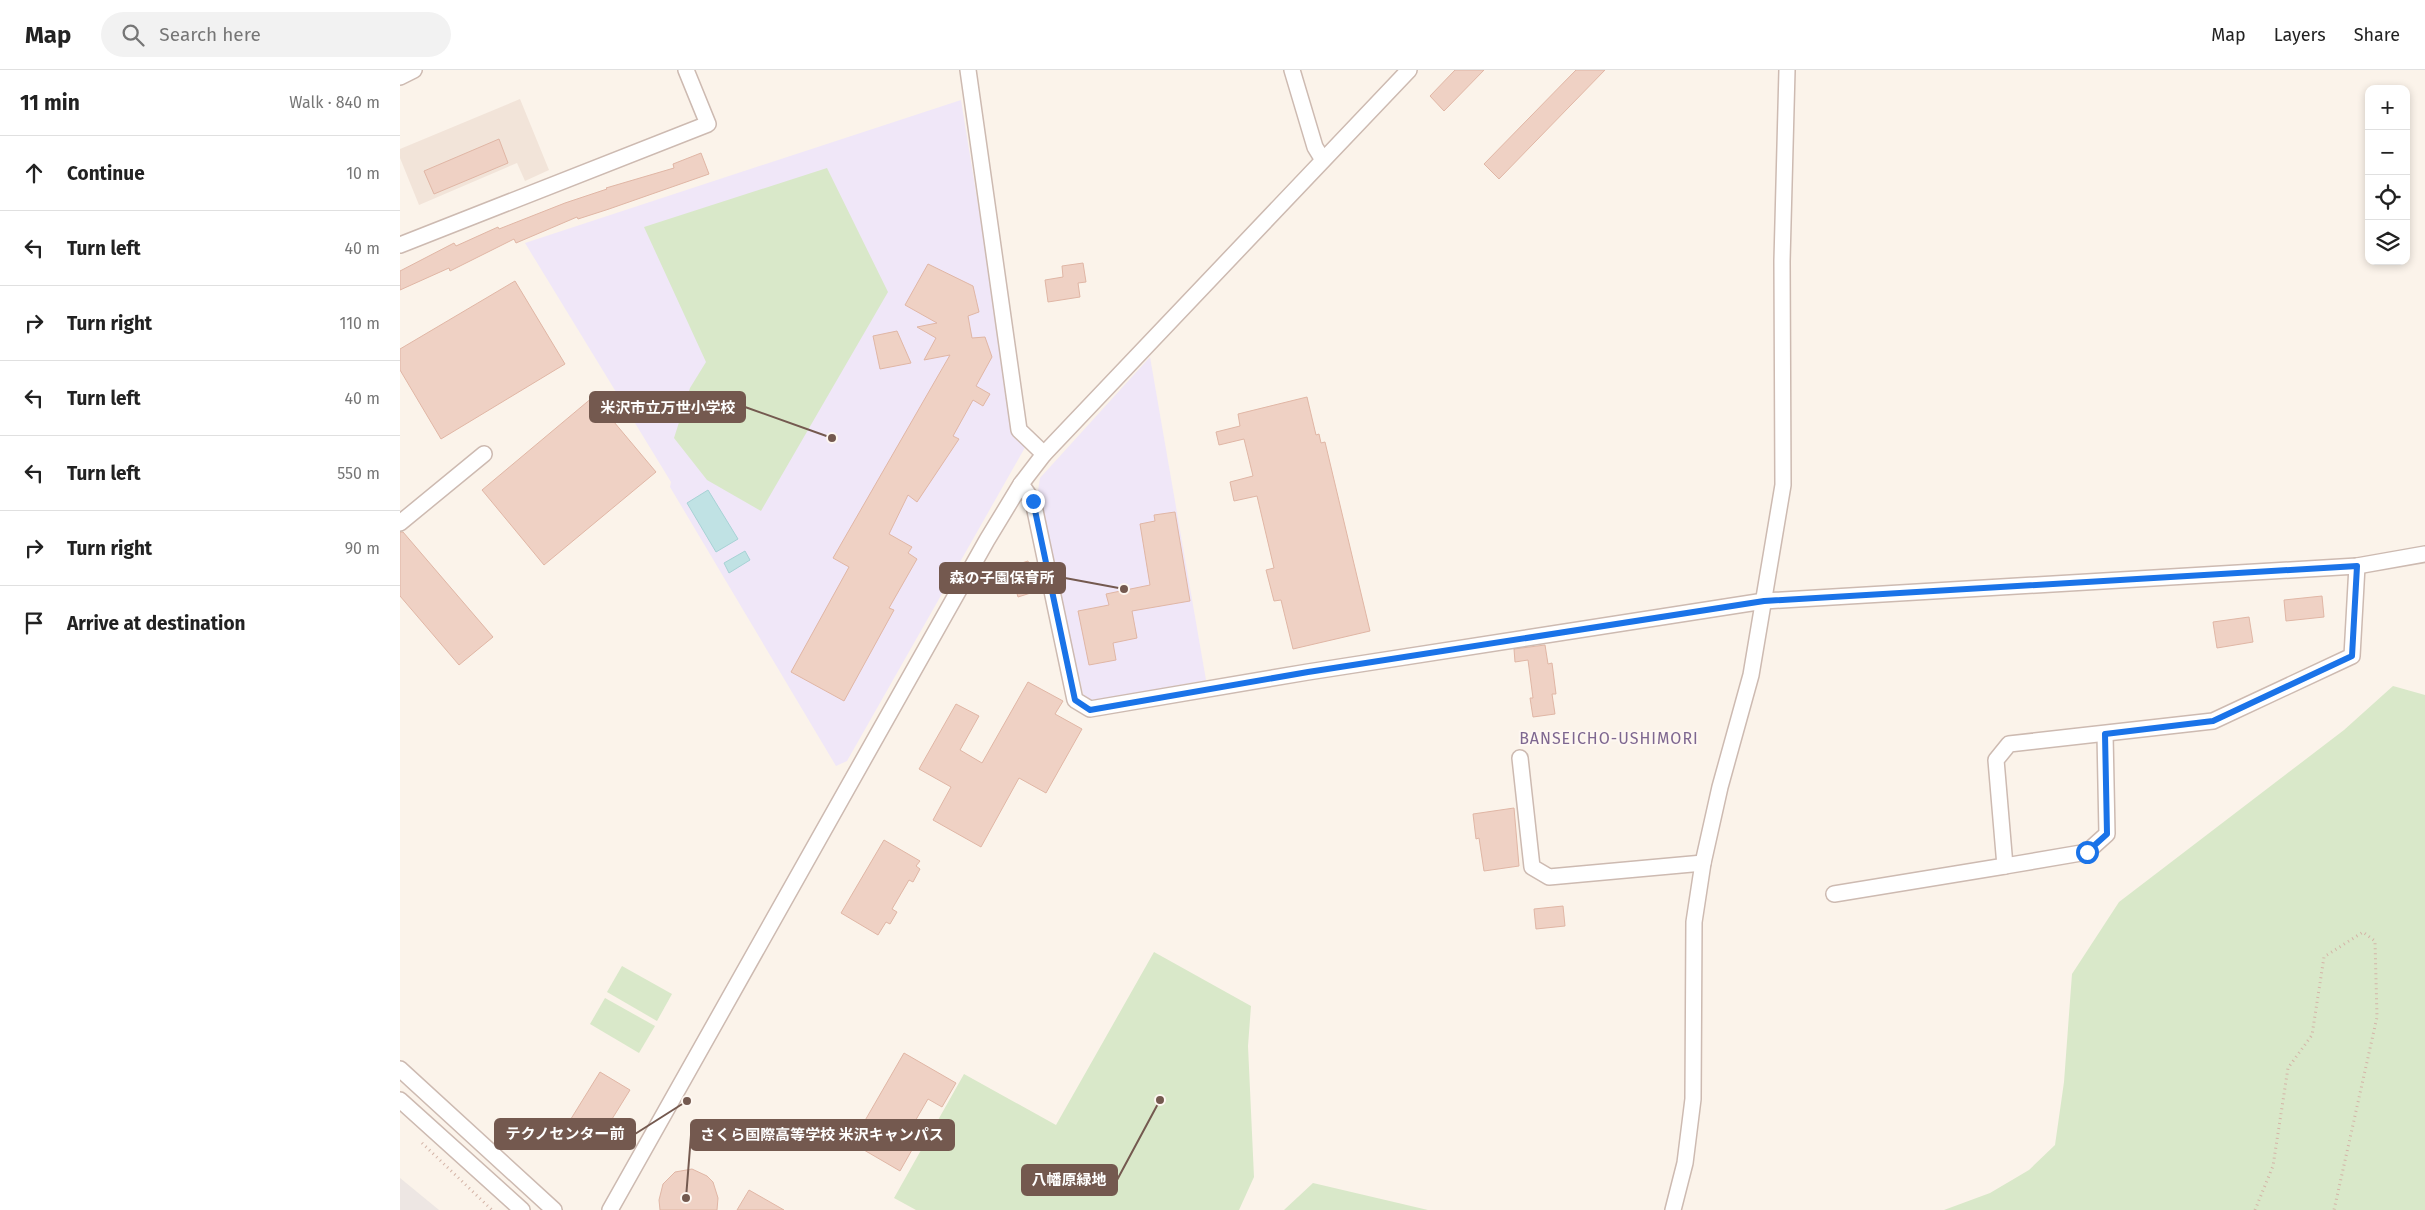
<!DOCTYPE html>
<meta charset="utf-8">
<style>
body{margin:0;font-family:"Fira Sans","Noto Sans JP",sans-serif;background:#f2f2f2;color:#222}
.controls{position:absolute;right:15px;top:15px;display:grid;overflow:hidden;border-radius:10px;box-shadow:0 2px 8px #0003}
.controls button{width:45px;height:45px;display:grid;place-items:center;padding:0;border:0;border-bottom:1px solid #e0e0e0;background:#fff;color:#222;font:25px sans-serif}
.stop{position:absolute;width:15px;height:15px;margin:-11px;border:4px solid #1a73e8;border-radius:50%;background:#fff}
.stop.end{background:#1a73e8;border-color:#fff;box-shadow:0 1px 5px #0008}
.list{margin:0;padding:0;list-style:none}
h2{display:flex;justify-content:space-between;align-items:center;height:65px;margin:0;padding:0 20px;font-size:21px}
h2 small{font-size:16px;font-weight:400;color:#767676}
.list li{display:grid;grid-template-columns:32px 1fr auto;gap:15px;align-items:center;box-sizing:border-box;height:75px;padding:0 20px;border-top:1px solid #e0e0e0}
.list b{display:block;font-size:19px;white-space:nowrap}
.list em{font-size:16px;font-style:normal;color:#767676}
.icon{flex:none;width:28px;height:28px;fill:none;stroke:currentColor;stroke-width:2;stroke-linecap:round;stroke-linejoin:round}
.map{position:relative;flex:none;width:2025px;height:1140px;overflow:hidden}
header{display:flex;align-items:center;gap:30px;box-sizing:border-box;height:70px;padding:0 25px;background:#fff;border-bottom:1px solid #e0e0e0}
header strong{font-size:24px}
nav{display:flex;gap:28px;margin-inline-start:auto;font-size:18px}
.search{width:350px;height:45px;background:#f2f2f2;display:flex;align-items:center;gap:12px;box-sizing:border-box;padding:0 18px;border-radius:28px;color:#767676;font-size:19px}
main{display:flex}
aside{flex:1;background:#fff}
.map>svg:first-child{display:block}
.residential{fill:#f2e4d9}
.industrial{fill:#ede6e3}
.education{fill:#f0e7f8}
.green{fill:#d9e8c9}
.water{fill:#c0e2e4;stroke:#a7d2d5}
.building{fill:#efd1c4;stroke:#e0b6a5}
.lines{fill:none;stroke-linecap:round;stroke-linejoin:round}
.minor-casing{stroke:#cdbab1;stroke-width:18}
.path{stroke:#d4b4a7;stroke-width:3;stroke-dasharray:1 4;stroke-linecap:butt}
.minor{stroke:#fff;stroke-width:15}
.route{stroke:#1a73e8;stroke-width:6}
.labels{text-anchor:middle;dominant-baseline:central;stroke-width:4;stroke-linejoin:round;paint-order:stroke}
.quarter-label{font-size:16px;letter-spacing:1px;fill:#7e6790;stroke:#fef7f1}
.leader{fill:none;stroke:#74594f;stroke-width:2}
.callout-dot{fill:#74594f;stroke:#fef7f1;stroke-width:2}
.callout{fill:#74594f;stroke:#74594f;stroke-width:2}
.callout-label{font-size:15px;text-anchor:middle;font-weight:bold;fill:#fff}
</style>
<header>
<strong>Map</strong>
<div class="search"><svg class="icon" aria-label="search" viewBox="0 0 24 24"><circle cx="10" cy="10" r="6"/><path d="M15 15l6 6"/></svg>Search here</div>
<nav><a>Map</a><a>Layers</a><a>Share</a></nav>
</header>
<main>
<aside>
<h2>11 min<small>Walk · 840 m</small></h2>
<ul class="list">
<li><svg class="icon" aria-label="ahead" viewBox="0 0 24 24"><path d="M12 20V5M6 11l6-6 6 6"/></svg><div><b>Continue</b></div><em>10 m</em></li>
<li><svg class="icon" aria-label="left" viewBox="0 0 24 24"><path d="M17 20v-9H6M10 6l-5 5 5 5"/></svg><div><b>Turn left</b></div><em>40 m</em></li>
<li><svg class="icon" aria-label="right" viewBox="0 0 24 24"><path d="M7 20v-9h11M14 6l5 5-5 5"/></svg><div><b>Turn right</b></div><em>110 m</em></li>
<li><svg class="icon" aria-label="left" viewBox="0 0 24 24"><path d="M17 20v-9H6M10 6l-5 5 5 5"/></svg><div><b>Turn left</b></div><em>40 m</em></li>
<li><svg class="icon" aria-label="left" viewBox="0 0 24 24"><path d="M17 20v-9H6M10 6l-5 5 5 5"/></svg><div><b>Turn left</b></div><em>550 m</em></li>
<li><svg class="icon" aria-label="right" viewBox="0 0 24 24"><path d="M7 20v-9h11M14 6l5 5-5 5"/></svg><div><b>Turn right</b></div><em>90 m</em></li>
<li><svg class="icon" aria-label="arrive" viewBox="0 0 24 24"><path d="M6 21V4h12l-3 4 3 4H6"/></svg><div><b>Arrive at destination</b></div></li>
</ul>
</aside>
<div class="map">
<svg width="2025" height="1140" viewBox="0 0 2025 1140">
<rect width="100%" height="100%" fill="#fbf3ea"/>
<!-- residential -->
<polygon class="residential" points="120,29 149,100 125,111 117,93 19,135 0,88 0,79"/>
<!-- industrial -->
<polygon class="industrial" points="0,1108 39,1140 0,1140"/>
<!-- education -->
<g class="education">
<polygon points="561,30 615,362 627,374 447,691 436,696 270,417 271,412 125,173"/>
<polygon points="750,287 806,610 690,632 684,628 637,427 640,408"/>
</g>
<!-- green -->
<g class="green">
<polygon points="427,98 488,222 361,441 307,410 274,368 290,318 306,292 244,157"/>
<polygon points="1993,616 2025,625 2025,1140 1544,1140 1590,1123 1629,1100 1655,1075 1664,1012 1672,904 1719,832 1944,660"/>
<polygon points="754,882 851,936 848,976 854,1107 839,1140 516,1140 494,1128 564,1004 656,1055"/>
<polygon points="222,896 272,924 257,951 207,922"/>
<polygon points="205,928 255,956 239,983 190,954"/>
<polygon points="913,1113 1028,1140 884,1140"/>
</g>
<!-- water -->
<g class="water">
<polygon points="308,420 338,469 316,482 287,433"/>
<polygon points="345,481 350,490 329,503 324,493"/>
</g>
<!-- building -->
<g class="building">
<polygon points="1055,0 1084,0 1044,41 1030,26"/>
<polygon points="1176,0 1205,0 1099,109 1084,94"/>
<polygon points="99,69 108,93 34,124 24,101"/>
<polygon points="301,83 309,104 209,139 178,149 177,147 116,173 114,169 50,201 49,198 0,220 0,201 54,173 56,176 98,157 99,159 165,133 207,119 206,118 274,98 273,94"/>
<polygon points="683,193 686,212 678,213 680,227 648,232 645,210 663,207 662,196"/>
<polygon points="528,194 573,216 579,242 568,246 572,268 585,267 592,287 576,316 590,324 583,336 573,330 553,366 559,369 517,432 508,425 489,464 512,477 508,483 517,489 489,538 494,540 444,631 391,602 449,497 433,488 550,285 524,290 536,268 517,257 537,253 505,235"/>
<polygon points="115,211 165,294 41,369 0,300 0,279"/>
<polygon points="497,261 511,293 480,299 473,266"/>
<polygon points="193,327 256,402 144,495 82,420"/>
<polygon points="907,327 916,365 919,364 921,373 925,372 970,561 893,579 881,530 874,531 866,500 874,498 857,426 834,431 830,412 853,406 844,369 819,375 816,362 840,356 838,344"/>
<polygon points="775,442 790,531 732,541 737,568 713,573 716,590 689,595 678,541 709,535 706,524 750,515 740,454 755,451 754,445"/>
<polygon points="0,462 3,462 93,567 59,595 0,526"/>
<polygon points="628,491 637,521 618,527 609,497"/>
<polygon points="1922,526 1924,547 1886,551 1884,530"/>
<polygon points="1849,547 1853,572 1817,578 1813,552"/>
<polygon points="1145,575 1148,594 1152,593 1156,624 1152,624 1155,644 1133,647 1130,628 1133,628 1128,590 1115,592 1114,579"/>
<polygon points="628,612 663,631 655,644 682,659 646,723 619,708 581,777 533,750 551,717 519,699 556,634 579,646 560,680 582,693"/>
<polygon points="1114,738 1119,796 1084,801 1079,768 1076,769 1073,744"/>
<polygon points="484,770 520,791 516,796 520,799 513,812 509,810 492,839 497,842 490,854 486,852 478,865 441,843"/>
<polygon points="1163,836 1165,856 1136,859 1134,839"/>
<polygon points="504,983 556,1013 542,1037 528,1029 507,1065 517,1071 500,1101 452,1073"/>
<polygon points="200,1002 230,1020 199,1070 169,1052"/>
<polygon points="292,1099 307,1106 313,1112 318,1128 317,1140 260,1140 259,1130 263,1114 275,1102"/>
<polygon points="349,1120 384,1140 337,1140"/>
</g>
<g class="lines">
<defs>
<g id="minor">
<polyline points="568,0 619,360 644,384"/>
<polyline points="892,0 915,77 923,90"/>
<polyline points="0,7 14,0"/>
<polyline points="0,175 308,54 286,0"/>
<polyline points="621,414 633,431 675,630 690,639 908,602 1364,531 1957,496 2025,484"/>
<polyline points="0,453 84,384"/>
<polyline points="1120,688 1132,797 1149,807 1303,793"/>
<polyline points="1605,796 1687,782 1707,764 1705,664"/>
<polyline points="1434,824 1605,796 1596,690 1609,674 1813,651 1952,586 1957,496"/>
<polyline points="0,999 154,1140"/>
<polyline points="0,1030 122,1140"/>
<polyline points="210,1140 587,470 621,414 644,384 1009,0"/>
<polyline points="1273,1140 1285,1093 1293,1029 1294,852 1303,793 1320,717 1351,605 1383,415 1382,191 1387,0"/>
</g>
</defs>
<!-- minor casing -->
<use href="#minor" class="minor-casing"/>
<!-- path -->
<g class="path">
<polyline points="22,1073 92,1140"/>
<polyline points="1855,1140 1873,1096 1888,998 1912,965 1924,887 1963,862 1975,871 1977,947 1934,1140"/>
</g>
<!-- minor -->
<use href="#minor" class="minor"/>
</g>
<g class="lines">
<!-- route -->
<polyline class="route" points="633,431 675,630 690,640 908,602 1364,531 1957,496 1952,586 1813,651 1705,664 1707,764 1687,782"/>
</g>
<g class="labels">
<!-- quarter labels -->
<g class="quarter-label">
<text x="1209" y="668">BANSEICHO-USHIMORI</text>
</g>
</g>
<!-- callouts -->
<path class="leader" d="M432 368L345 337M724 519L665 508M287 1031L235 1064M286 1128L291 1065M760 1030L717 1110"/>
<g class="callout-dot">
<circle cx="432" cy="368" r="5"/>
<circle cx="724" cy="519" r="5"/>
<circle cx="287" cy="1031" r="5"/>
<circle cx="286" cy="1128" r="5"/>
<circle cx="760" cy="1030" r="5"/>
</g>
<g class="callout">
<rect x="190" y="322" width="155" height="30" rx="5"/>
<rect x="540" y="493" width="125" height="30" rx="5"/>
<rect x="95" y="1049" width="140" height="30" rx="5"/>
<rect x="291" y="1050" width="263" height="30" rx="5"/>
<rect x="622" y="1095" width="95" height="30" rx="5"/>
</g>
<g class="callout-label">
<text x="268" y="343">米沢市立万世小学校</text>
<text x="602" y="513">森の子園保育所</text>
<text x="165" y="1069">テクノセンター前</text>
<text x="422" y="1070">さくら国際高等学校 米沢キャンパス</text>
<text x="669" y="1115">八幡原緑地</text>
</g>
</svg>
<div class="controls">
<button>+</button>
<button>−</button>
<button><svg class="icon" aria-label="locate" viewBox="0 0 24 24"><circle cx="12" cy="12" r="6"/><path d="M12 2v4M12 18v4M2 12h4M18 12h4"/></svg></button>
<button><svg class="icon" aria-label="layers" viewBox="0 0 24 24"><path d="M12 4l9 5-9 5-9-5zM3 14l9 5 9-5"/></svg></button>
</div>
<div class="stop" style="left:1687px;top:782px"></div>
<div class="stop end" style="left:633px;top:431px"></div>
</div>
</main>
